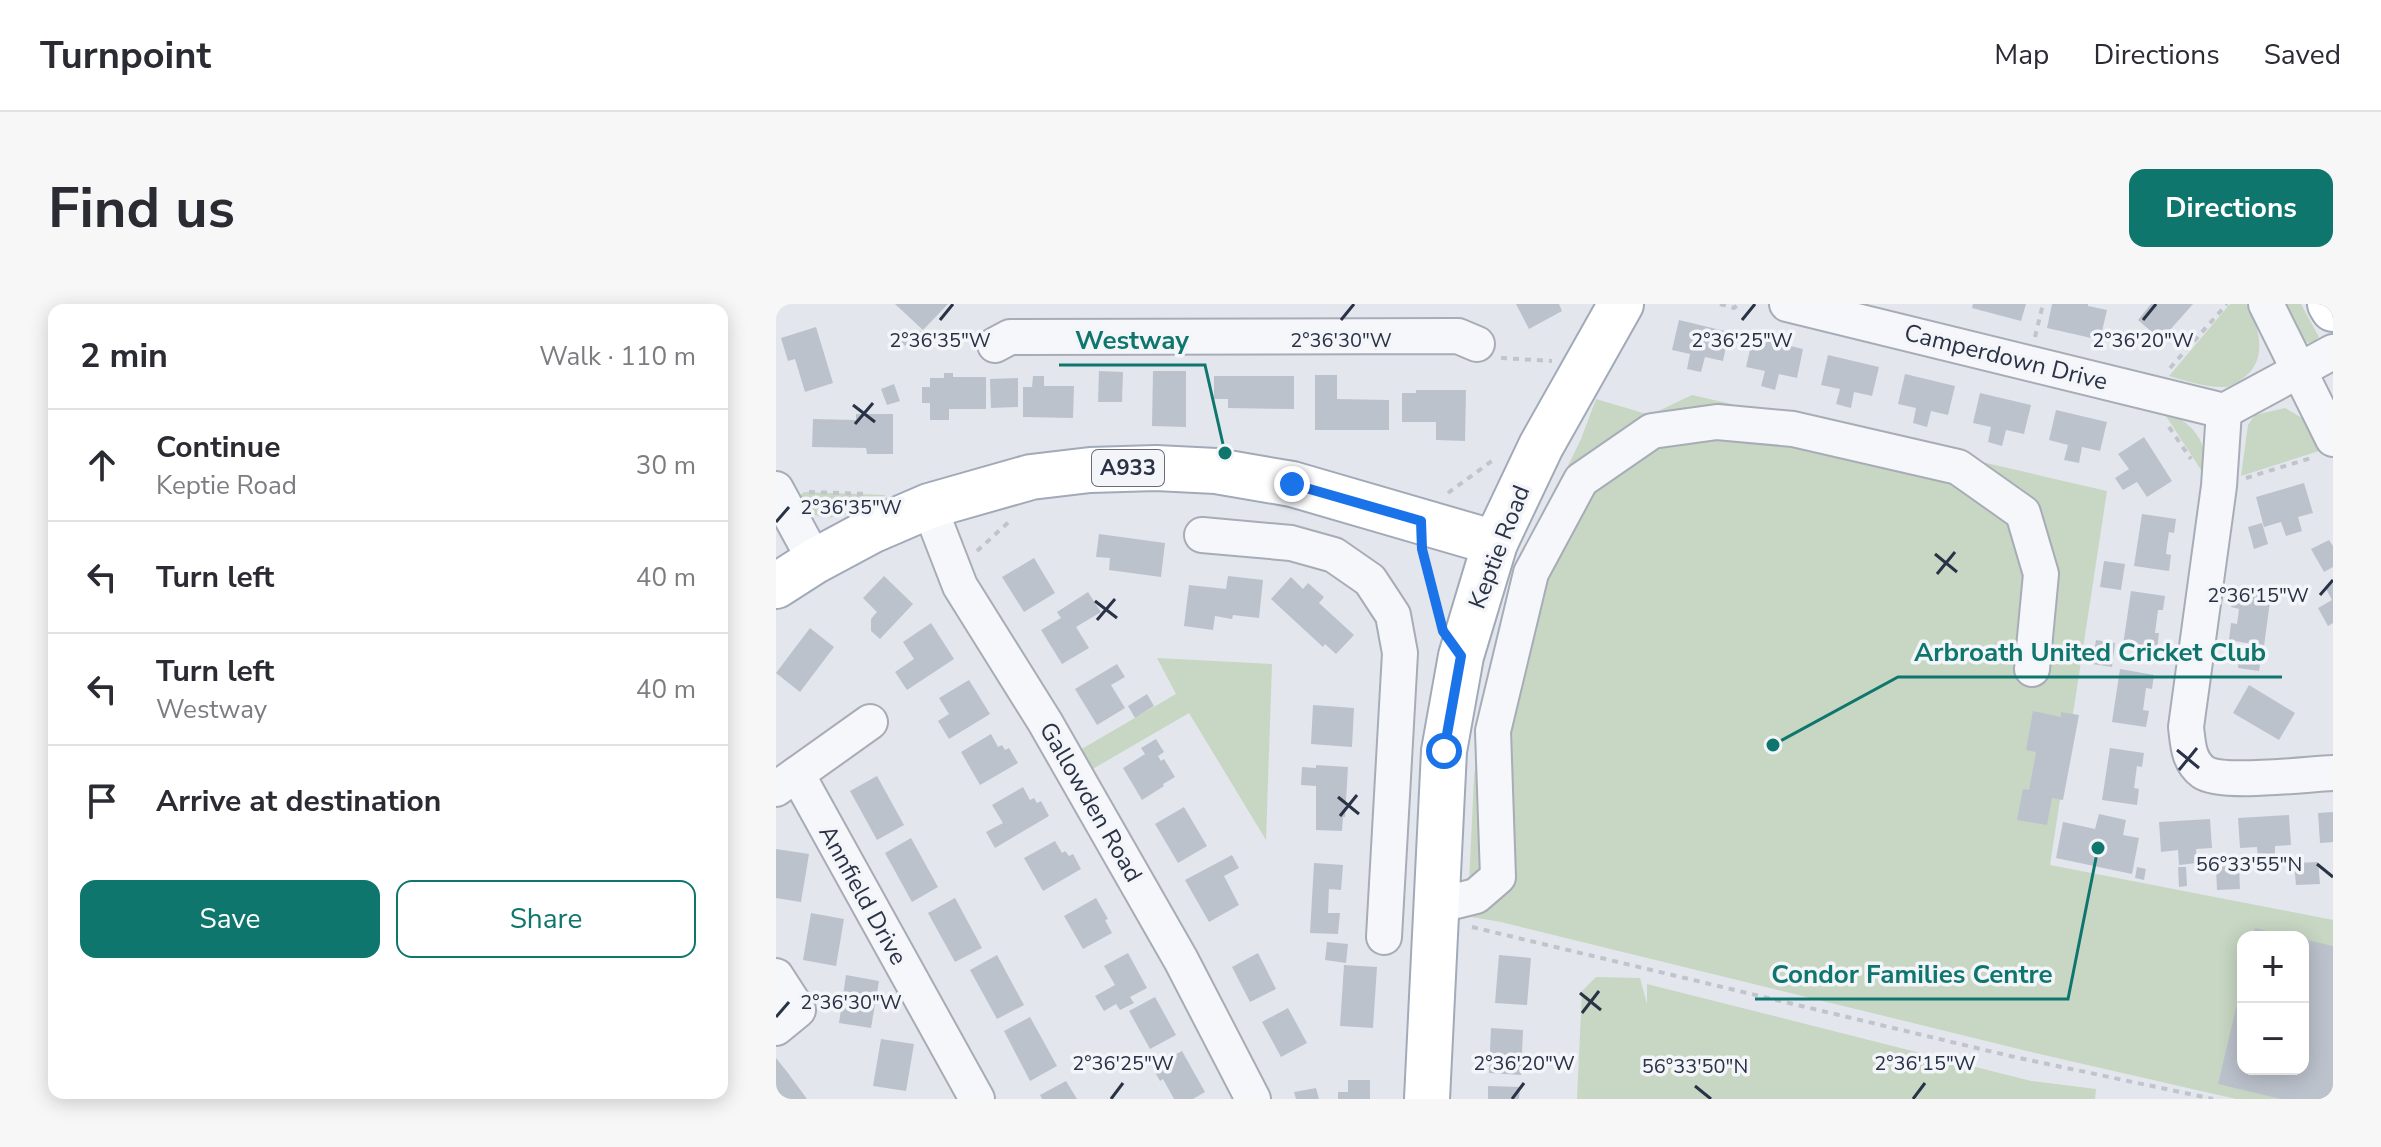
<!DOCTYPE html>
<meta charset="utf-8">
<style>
body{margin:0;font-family:"Nunito Sans",sans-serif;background:#f7f7f7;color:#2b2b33}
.controls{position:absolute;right:24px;bottom:24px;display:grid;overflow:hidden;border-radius:16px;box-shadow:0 4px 20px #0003}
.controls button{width:72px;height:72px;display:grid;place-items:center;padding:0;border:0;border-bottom:2px solid #e1e1e2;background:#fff;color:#2b2b33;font:40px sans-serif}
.stop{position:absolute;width:24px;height:24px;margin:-18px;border:6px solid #1a73e8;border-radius:50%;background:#fff}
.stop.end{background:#1a73e8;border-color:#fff;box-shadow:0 2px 8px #0008}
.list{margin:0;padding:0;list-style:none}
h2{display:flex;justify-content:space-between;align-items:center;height:104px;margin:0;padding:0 32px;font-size:34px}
h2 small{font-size:26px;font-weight:400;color:#7c7c81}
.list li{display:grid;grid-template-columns:52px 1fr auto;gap:24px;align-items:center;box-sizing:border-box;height:112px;padding:0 32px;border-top:2px solid #e1e1e2}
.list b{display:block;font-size:30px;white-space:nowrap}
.list p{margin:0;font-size:26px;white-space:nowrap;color:#7c7c81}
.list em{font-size:26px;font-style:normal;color:#7c7c81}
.actions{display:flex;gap:16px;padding:24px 32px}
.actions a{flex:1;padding:18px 0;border:2px solid #0f766e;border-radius:16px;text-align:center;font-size:28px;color:#0f766e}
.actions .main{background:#0f766e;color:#fff}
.icon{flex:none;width:44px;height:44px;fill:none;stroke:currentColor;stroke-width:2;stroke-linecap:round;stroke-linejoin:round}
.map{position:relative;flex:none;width:1557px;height:795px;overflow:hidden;border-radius:16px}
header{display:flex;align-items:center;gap:48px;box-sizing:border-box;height:112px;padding:0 40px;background:#fff;border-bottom:2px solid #e1e1e2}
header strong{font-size:38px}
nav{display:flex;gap:44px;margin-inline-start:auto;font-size:28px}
.intro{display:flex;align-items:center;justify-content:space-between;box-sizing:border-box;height:192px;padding:0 48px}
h1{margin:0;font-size:56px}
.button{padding:20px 36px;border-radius:16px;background:#0f766e;color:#fff;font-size:28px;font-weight:700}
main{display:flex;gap:48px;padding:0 48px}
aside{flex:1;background:#fff;border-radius:16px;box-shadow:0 4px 20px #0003}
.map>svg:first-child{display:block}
.green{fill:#c7d7c3;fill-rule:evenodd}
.building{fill:#bcc2cc}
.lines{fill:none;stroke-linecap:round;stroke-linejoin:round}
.minor-casing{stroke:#a7acb7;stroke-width:38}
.major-casing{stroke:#a1aab9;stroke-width:48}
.path{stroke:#c1c4cb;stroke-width:4;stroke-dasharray:6 6;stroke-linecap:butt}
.minor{stroke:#f6f7fa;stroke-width:34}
.major{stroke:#fff;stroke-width:44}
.route{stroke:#1a73e8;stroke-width:10}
.ticks{fill:none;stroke:#293246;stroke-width:3}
.labels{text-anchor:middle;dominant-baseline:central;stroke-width:7;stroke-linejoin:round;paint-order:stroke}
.shield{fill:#f3f5f9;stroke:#666c7c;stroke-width:2}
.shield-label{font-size:22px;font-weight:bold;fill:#293246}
.street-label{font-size:24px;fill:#293246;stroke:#f3f5f9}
.ticks-label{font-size:20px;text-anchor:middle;fill:#293246;stroke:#f3f5f9;stroke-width:7;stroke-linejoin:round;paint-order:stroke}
.leader{fill:none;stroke:#0f766e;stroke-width:3}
.callout-dot{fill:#0f766e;stroke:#f3f5f9;stroke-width:3}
.callout-label{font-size:26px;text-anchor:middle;font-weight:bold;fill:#0f766e;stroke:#f3f5f9;stroke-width:7;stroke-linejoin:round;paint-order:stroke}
</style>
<header>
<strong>Turnpoint</strong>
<nav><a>Map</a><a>Directions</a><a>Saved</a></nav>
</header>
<div class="intro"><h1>Find us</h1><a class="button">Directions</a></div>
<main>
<aside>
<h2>2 min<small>Walk · 110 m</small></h2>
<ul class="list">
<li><svg class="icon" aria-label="ahead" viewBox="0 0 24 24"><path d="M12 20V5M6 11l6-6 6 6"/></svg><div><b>Continue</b><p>Keptie Road</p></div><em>30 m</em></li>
<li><svg class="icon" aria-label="left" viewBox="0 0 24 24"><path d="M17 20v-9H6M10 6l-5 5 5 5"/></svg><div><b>Turn left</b></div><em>40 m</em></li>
<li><svg class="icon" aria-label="left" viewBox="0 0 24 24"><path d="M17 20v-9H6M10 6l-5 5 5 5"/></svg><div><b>Turn left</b><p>Westway</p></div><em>40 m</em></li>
<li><svg class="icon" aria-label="arrive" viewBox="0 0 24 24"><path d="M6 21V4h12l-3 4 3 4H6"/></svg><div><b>Arrive at destination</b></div></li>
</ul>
<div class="actions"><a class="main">Save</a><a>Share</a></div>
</aside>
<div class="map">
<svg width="1557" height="795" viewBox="0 0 1557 795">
<rect width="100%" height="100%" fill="#e3e6ec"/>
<!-- green -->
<g class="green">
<path d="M1454,0h16c14,23 23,57 -4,75 -5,3 -10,7 -16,8 -19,1 -40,-6 -57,-11z"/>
<polygon points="1501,0 1525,0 1543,33 1538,38 1529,39 1515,28"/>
<path d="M916,91l415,96 -57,374 283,55v179h-97l-209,-48 -526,-129 -41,-7 9,-31 5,-107 8,-64 57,-187 42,-87 15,-40 54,16zM1467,633h60v132h-60z"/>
<polygon points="1509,104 1526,114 1543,147 1465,172 1472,121 1479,111"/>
<path d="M1388,109c27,6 47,31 39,60z"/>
<path d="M28,188l82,3c-29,14 -66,41 -89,3z"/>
<polygon points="381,354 496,360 490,536 413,409 315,466 304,446 400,390"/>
<polygon points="820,673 864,674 871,700 871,680 1255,777 1320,785 1319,795 801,795 806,687"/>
</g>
<!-- building -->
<g class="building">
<polygon points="119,0 172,0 147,26"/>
<polygon points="740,0 783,0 786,7 753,25"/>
<polygon points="1197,0 1250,0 1245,17 1196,4"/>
<polygon points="1276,0 1312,0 1312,2 1331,6 1324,36 1271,24"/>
<polygon points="1375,0 1417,0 1385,36 1362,16"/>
<polygon points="903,16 953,28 947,57 929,53 925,68 911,65 914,50 896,46"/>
<polygon points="40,23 57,79 29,88 19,55 12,57 5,34"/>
<polygon points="119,26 145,27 145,42 118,41"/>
<polygon points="977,33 1027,45 1021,74 1003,70 999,86 985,82 989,67 970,63"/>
<polygon points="1052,51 1103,63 1096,92 1078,88 1075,104 1060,100 1064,85 1045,81"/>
<polygon points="323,67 347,68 346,98 322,98"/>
<polygon points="377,67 410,67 410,123 376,122"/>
<polygon points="168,69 177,69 177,73 210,73 210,105 173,105 173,116 154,116 154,99 146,99 146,83 154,83 154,74 168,74"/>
<polygon points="1129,70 1179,82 1172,111 1155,107 1151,123 1137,119 1140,104 1122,100"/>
<polygon points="539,71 561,71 561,95 613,96 613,126 539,126"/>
<polygon points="257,72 268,72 268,82 298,82 297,114 247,113 247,83 256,83"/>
<polygon points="438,72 518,72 518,105 452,104 452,95 438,95"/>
<polygon points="242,74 242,103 215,104 214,75"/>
<polygon points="118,80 124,97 111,101 105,85"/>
<polygon points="640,86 690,86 689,137 660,136 660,118 626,118 626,89 640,89"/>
<polygon points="1204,89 1255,101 1248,130 1230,126 1226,142 1212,138 1215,123 1197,119"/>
<polygon points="1280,106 1331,118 1324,147 1306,143 1303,159 1288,156 1292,141 1273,136"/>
<polygon points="80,110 117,110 117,150 91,150 90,144 36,143 37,115 80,116"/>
<polygon points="1368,133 1396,177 1371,193 1361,178 1347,186 1339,174 1353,165 1342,150"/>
<polygon points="1528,179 1537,209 1522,213 1526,227 1510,232 1505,218 1488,223 1480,193"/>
<polygon points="1366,210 1400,215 1398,229 1393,228 1391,241 1390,250 1395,251 1393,267 1358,262"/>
<polygon points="1486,219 1492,240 1478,245 1472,223"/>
<polygon points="323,230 389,239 385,273 333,266 334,254 320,253"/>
<polygon points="1553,236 1557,242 1557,263 1548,268 1535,245"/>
<polygon points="258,254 279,289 248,308 226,273"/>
<polygon points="1328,257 1349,260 1345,286 1324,283"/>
<polygon points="108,272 137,300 104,335 95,327 95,315 101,308 87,294"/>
<polygon points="452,272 487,276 483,314 457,311 456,315 439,312 437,326 408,322 413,281 450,285"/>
<polygon points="515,273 527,285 532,279 548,293 543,299 578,331 560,350 549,340 547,343 495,295"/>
<polygon points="1557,279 1557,319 1552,322 1542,304 1556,296 1549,283"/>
<polygon points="1458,285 1495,290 1488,342 1453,336 1455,319 1461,320 1463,305 1455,303"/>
<polygon points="1355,287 1389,292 1387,306 1382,306 1379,329 1383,329 1381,346 1347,341"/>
<polygon points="312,288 325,308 300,323 313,344 286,360 265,326 285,314 281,308"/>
<polygon points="155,319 178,355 131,386 119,368 138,355 127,338"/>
<polygon points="34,324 58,343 24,388 0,369"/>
<polygon points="1320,336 1339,339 1336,363 1316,360"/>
<polygon points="1465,341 1487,344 1483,367 1462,364"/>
<polygon points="341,360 349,373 335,381 349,404 321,421 299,385"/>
<polygon points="1344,365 1378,371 1376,385 1370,384 1367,406 1373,407 1370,423 1336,418"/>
<polygon points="193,376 214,410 173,435 162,417 173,410 163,394"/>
<polygon points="1473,381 1519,409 1503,436 1457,409"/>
<polygon points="371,390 378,402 359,414 352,402"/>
<polygon points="537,401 578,404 576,443 535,440"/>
<polygon points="1257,407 1285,413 1285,408 1303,411 1287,496 1276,494 1271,521 1241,516 1247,485 1253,486 1260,448 1250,446"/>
<polygon points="215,430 222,443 226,441 229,446 233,444 242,459 204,481 185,448"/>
<polygon points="380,435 388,448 382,452 385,457 388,455 399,473 387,480 388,482 366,496 347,464 369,450 365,444"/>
<polygon points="1334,444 1368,449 1366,463 1361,462 1358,484 1363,485 1361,501 1326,496"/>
<polygon points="540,461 572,463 569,513 567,513 566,527 540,526 540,482 525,481 526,463 540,464"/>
<polygon points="101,472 128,521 101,536 74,487"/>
<polygon points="247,483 254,496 258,494 261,499 265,497 273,512 219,544 210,528 227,519 216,501"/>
<polygon points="408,503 431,542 402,559 379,520"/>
<polygon points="1557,508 1557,538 1544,539 1542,509"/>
<polygon points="1323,510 1350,516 1347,531 1363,534 1356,570 1280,554 1287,518 1319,525"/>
<polygon points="1513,511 1515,541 1499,542 1499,556 1482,557 1481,543 1464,544 1462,514"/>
<polygon points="1434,515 1436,544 1420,545 1421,559 1403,561 1402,546 1385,548 1383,518"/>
<polygon points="135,534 162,583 136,598 109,549"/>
<polygon points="279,537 286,549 289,547 293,552 297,550 305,565 267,587 248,554"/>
<polygon points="0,545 33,550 25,598 0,594"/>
<polygon points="456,551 463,564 448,572 463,601 433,618 409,576"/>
<polygon points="1542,558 1544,580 1520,581 1518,559"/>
<polygon points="538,559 567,561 565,586 553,585 552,609 564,609 562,630 534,629"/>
<polygon points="1463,561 1464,585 1441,586 1440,563"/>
<polygon points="1361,563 1370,565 1368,576 1359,574"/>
<polygon points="1402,563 1410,563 1411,582 1403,583"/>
<polygon points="179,594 206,644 179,658 152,609"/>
<polygon points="320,594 332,615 329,616 336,629 307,645 288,612"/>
<polygon points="35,609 68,615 60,662 27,656"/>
<polygon points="1479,624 1512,632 1512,633 1476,633"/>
<polygon points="1527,635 1557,642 1557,795 1505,795 1442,780 1466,679 1467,765 1527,765"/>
<polygon points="551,638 572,640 570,659 549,656"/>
<polygon points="352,649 371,684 354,693 358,699 344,706 340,700 328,707 319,692 339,681 328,662"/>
<polygon points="482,649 500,685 474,698 456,663"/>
<polygon points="221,651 248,701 221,715 194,666"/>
<polygon points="723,651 755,654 751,701 719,699"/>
<polygon points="568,661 601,663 597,724 564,722"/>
<polygon points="70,671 103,677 95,724 63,719"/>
<polygon points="379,693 400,731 374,745 353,707"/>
<polygon points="512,704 531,739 505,753 486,718"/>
<polygon points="254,713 281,762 254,777 228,727"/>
<polygon points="715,724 747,726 745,771 713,769"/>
<polygon points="105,735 138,740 130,787 97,782"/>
<polygon points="406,747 429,788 417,795 398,795 387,775 384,777 376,763"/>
<polygon points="0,754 12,769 31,795 2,795 0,793"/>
<polygon points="572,776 594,776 594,795 562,795 562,788 572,788"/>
<polygon points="290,777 301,795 266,795 264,791"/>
<polygon points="712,782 744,783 743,795 712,795"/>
<polygon points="540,784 543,795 520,795 518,788"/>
</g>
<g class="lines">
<defs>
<g id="minor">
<polyline points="1011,0 1448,107"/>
<polyline points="1490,0 1557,135"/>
<polyline points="219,41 234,33 682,32 701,40"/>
<path d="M1448,107l-5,75 -33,241c2,16 2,34 17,45 19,13 104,2 130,1"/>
<polyline points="1448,107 1557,48"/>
<polyline points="0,185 39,257"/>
<polyline points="153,202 184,282 269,418 405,656 477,795"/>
<polyline points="426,231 515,239 558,251 594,276 617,311 624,349 608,633"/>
<polyline points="21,470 201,795"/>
<polyline points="0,485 94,418"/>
<polyline points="660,602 700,592 722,573 717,427 755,269 805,176 876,127 941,118 1017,125 1182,163 1247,209 1265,270 1256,365"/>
<polyline points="0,672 22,706 0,724"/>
</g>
<g id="major">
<polyline points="1554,0 1557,5"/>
<polyline points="0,282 39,257 95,227 153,202 255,173 314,166 380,164 440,167 516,180 719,239"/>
<polyline points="651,795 668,447 685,352 719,239 765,142 845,0"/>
</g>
</defs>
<!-- minor casing -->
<use href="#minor" class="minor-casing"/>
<!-- major casing -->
<use href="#major" class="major-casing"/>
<!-- path -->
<g class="path">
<polyline points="944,0 958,4 963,0"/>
<polyline points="1259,33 1267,0"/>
<polyline points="725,54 776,57"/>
<polyline points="1394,64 1451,0"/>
<polyline points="1393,123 1415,155"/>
<polyline points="1470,174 1535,154"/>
<polyline points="33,188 92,190"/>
<polyline points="672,189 720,154"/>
<polyline points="201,247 236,215"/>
<polyline points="649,254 662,308"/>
<polyline points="696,623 1234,752 1437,795"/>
</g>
<!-- minor -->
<use href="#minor" class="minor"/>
<!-- major -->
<use href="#major" class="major"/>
</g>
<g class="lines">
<!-- route -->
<polyline class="route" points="516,180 645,217 646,245 667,327 685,352 668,447"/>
</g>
<!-- ticks -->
<path class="ticks" d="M164,16l13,-16M565,16l13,-16M966,16l13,-16M1367,16l13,-16M77,101l22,17M79,120l18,-21M0,218l13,-15M1159,250l22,18M1161,270l18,-22M1544,291l13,-15M319,297l22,17M321,316l18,-21M1401,446l22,18M1403,466l18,-22M562,493l21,17M564,512l17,-21M1541,560l16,13M804,689l21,17M806,709l17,-22M0,713l13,-15M919,782l16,13M335,795l12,-16M736,795l12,-16M1137,795l12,-16"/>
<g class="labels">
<!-- shield labels -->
<rect class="shield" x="316" y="146" width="72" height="36" rx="6"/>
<g class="shield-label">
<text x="352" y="164">A933</text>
</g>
<!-- street labels -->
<g class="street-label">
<text transform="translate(1230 53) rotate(14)">Camperdown Drive</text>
<text transform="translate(723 243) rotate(-69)">Keptie Road</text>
<text transform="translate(315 498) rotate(60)">Gallowden Road</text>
<text transform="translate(87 591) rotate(61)">Annfield Drive</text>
</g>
</g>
<g class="ticks-label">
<text x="164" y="43">2°36'35"W</text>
<text x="565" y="43">2°36'30"W</text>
<text x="966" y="43">2°36'25"W</text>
<text x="1367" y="43">2°36'20"W</text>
<text x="75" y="210">2°36'35"W</text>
<text x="1482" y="298">2°36'15"W</text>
<text x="1473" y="567">56°33'55"N</text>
<text x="75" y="705">2°36'30"W</text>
<text x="347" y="766">2°36'25"W</text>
<text x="748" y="766">2°36'20"W</text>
<text x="1149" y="766">2°36'15"W</text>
<text x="919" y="769">56°33'50"N</text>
</g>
<!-- callouts -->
<path class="leader" d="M449 149L429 61H283M997 441L1122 373H1506M1322 544L1292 695H979"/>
<g class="callout-dot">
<circle cx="449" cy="149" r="8"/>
<circle cx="997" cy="441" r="8"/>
<circle cx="1322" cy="544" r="8"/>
</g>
<g class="callout-label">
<text x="356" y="45">Westway</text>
<text x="1314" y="357">Arbroath United Cricket Club</text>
<text x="1136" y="679">Condor Families Centre</text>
</g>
</svg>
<div class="controls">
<button>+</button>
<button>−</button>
</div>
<div class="stop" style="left:668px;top:447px"></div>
<div class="stop end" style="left:516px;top:180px"></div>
</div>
</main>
